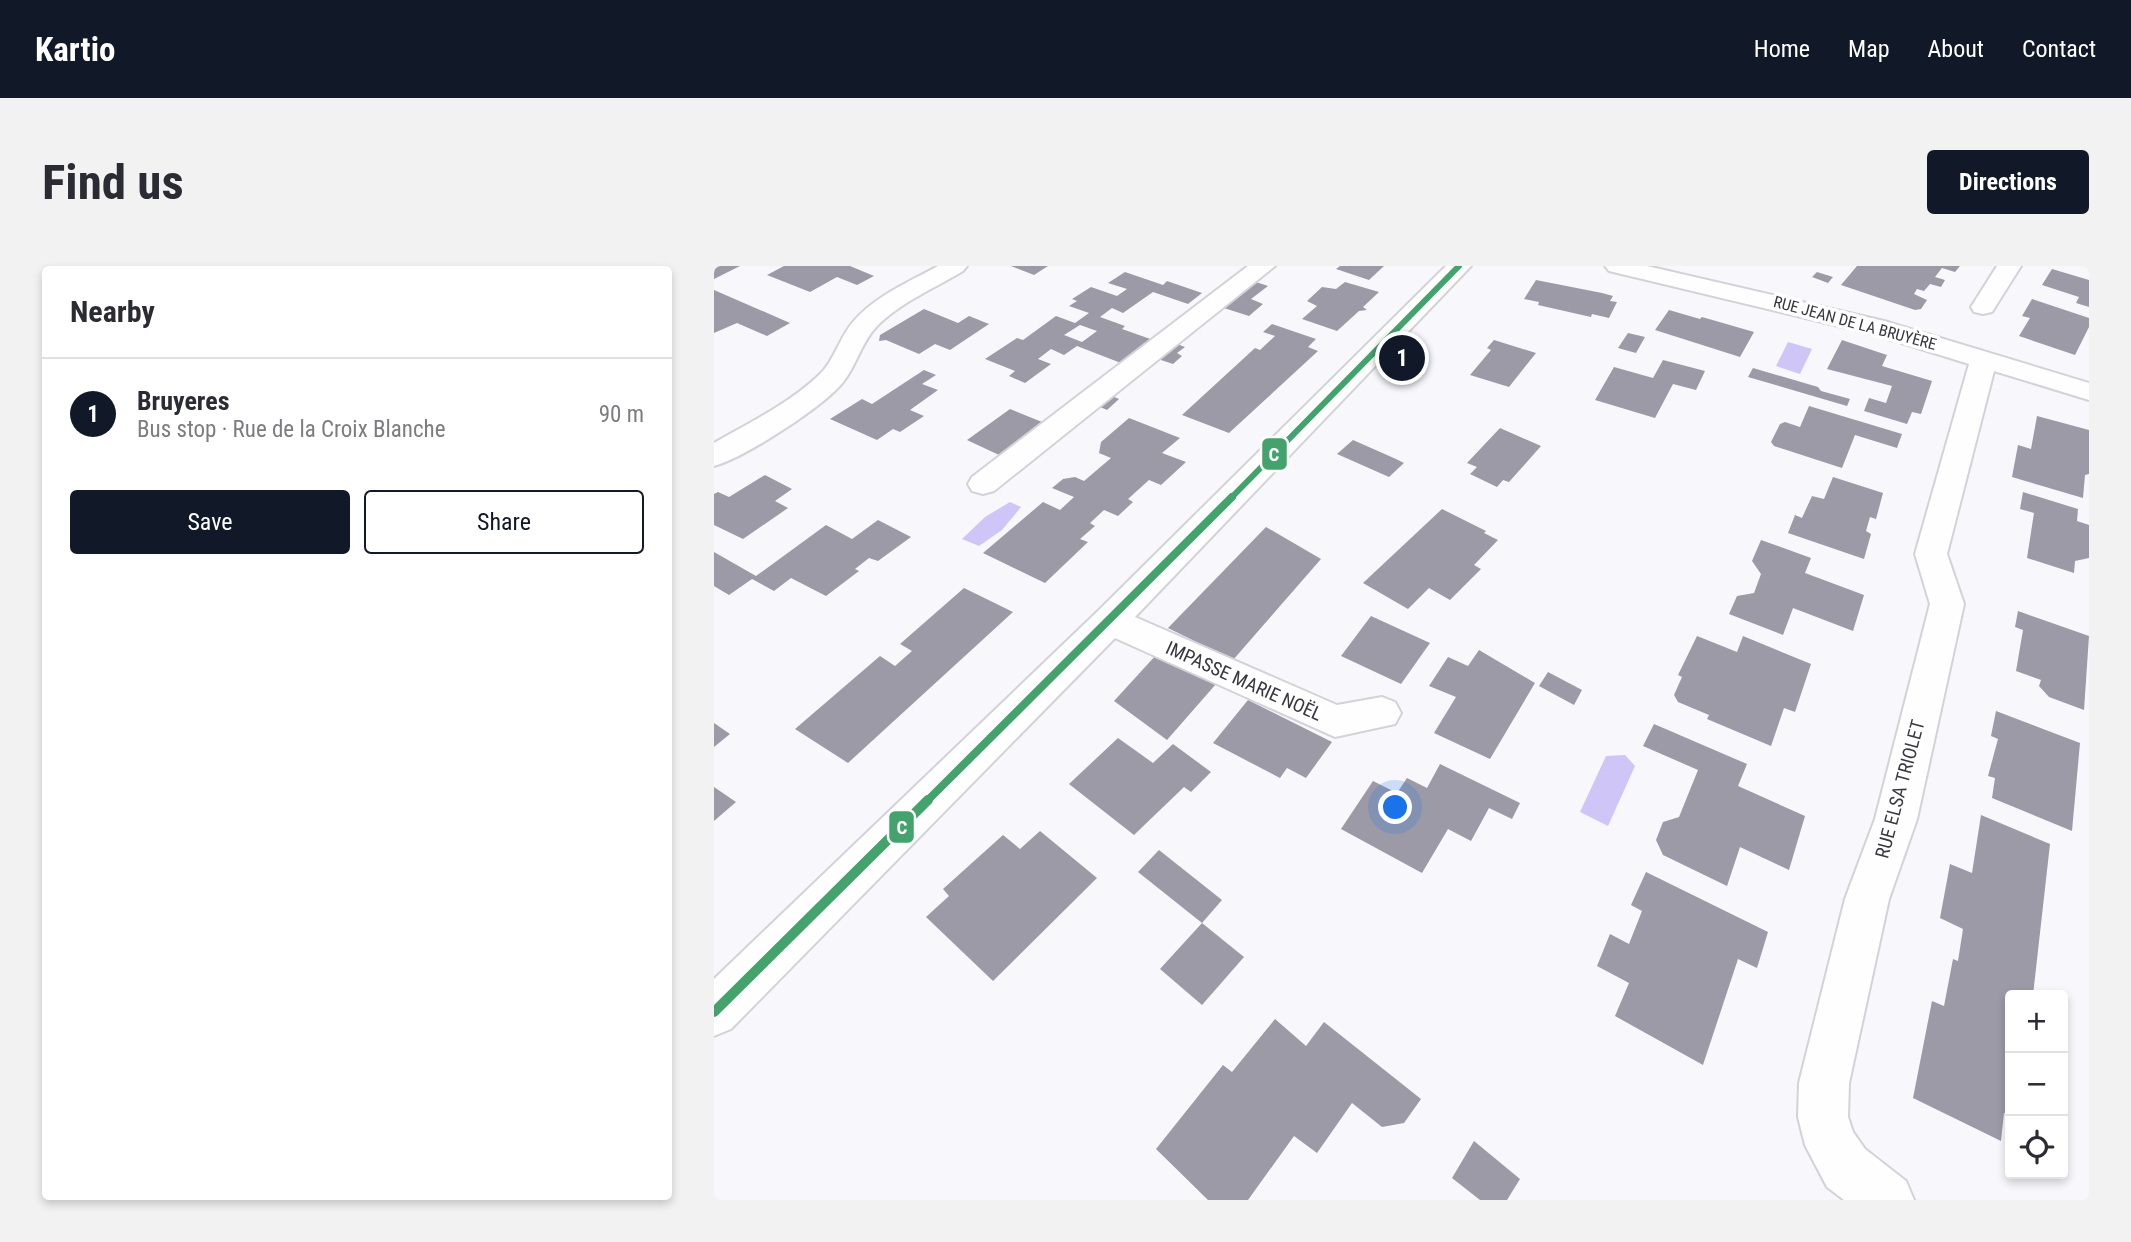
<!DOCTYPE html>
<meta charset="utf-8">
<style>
body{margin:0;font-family:"Roboto Condensed",sans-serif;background:#f2f2f3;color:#2b2b33}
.controls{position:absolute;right:21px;bottom:21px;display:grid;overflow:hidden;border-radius:7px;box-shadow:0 4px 10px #0003}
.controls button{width:63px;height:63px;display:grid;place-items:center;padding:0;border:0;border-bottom:2px solid #e1e1e2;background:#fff;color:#2b2b33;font:35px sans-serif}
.you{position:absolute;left:682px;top:542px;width:24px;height:24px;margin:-18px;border:5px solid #fff;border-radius:50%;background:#1a73e8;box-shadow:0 0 0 10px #1a73e833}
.badge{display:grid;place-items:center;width:46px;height:46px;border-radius:50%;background:#111827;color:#fff;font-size:23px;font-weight:700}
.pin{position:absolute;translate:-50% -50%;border:4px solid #fff;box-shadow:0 2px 7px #0006}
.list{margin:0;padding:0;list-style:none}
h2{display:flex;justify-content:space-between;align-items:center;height:91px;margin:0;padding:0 28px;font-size:30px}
h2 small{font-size:23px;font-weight:400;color:#7c7c81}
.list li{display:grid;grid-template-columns:46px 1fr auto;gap:21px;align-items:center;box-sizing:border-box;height:112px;padding:0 28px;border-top:2px solid #e1e1e2}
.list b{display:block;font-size:26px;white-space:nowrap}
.list p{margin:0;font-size:23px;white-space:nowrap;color:#7c7c81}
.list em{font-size:23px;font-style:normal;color:#7c7c81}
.actions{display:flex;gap:14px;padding:21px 28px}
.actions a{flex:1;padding:16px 0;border:2px solid #111827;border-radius:7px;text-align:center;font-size:24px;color:#111827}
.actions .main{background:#111827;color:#fff}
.icon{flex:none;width:38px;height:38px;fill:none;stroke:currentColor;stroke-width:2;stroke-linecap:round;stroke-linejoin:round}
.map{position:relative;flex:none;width:1375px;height:934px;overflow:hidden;border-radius:7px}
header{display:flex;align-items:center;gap:42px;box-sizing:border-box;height:98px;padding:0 35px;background:#111827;color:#fff}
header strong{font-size:33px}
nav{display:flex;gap:38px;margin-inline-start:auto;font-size:24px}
.intro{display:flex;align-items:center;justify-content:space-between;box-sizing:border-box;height:168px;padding:0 42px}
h1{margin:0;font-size:49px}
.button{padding:18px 32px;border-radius:7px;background:#111827;color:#fff;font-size:24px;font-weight:700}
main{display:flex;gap:42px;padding:0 42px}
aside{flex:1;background:#fff;border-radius:7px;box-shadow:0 4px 10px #0003}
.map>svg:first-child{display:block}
.water{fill:#cfc5f6}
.building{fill:#9c9aa7;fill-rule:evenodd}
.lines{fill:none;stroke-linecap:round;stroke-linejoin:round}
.minor-casing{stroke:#d3d2d8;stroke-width:4}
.minor{fill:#fefeff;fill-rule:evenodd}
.bus-1-far2-casing{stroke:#fff;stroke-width:10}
.bus-1-far1-casing{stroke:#fff;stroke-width:13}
.bus-1-casing{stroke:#fff;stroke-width:16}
.bus-1-far2{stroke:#44a36d;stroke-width:6}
.bus-1-far1{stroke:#44a36d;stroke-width:8}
.bus-1{stroke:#44a36d;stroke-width:10}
.labels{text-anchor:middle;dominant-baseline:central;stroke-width:7;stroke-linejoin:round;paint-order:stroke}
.far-street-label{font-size:16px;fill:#38373f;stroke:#fff}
.street-label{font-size:19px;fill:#38373f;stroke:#fff}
.line-badge{stroke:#fff;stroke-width:2.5}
.badge-label{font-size:19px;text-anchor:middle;font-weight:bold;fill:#fff}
</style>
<header>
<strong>Kartio</strong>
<nav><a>Home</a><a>Map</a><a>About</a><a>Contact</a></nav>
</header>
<div class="intro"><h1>Find us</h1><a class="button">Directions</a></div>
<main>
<aside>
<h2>Nearby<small></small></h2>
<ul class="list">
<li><span class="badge">1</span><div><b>Bruyeres</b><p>Bus stop · Rue de la Croix Blanche</p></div><em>90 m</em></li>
</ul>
<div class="actions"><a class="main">Save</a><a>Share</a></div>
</aside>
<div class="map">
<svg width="1375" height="934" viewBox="0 0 1375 934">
<rect width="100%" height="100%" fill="#f7f7fc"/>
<!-- water -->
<g class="water">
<polygon points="1074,76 1098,83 1086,108 1062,100"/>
<polygon points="296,236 307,241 288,264 265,280 248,273 271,251"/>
<polygon points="911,489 921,500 894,560 866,546 892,490"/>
</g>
<!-- building -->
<g class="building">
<polygon points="0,0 26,0 0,13"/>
<polygon points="70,0 136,0 160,10 143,19 123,11 96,26 53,9"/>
<polygon points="297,0 334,0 320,9"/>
<polygon points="626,0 670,0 655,14 622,3"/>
<polygon points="1143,0 1246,0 1241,6 1228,2 1221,11 1231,14 1227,21 1216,18 1210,25 1203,23 1200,28 1213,34 1207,43 1201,44 1127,19"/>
<polygon points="1338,3 1375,14 1375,41 1362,37 1365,31 1328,19"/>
<path d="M411,6l38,13 4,-4 35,12 -14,11 -35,-12 -30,21 -11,-5 -12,9 25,9 -3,3 34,12 -30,24 -49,-19 -13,9 -13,-6 -13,10 13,5 -26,19 -16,-7 6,-5 -30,-12 32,-21 6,2 33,-24 19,7 14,-10 -20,-7 8,-5 -5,-2 19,-12 26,9 10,-7 -19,-6zM366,59l17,6 -15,11 -18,-7z"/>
<polygon points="1103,6 1119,11 1114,17 1098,11"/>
<polygon points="822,14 888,27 899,30 896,35 903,36 895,52 878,48 877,51 824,39 825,36 810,33"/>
<polygon points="542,16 554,20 537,33 549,38 535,50 510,42"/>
<polygon points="631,16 665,26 649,41 653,44 645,45 623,65 588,53 603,40 593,35 608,21 622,23"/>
<polygon points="0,24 76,57 53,70 23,57 0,67"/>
<polygon points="1318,33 1375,52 1375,61 1361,89 1305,70 1316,52 1308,50"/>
<polygon points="210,43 244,57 255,50 275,58 236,84 221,78 205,88 172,74 165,75 166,69"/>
<polygon points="955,44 986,53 988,51 1040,66 1026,91 941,64"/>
<polygon points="558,58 602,73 594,81 604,85 515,167 468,149 541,82 546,84 561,70 549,66"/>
<polygon points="914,67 931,71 922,87 904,82"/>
<polygon points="780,74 822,87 795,121 756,109 777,84 773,82"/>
<polygon points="1128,74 1173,89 1168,100 1218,115 1207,148 1198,146 1193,158 1150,145 1155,132 1172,137 1178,120 1113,103"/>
<polygon points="463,78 471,81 463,87 468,90 459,98 444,93"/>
<polygon points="949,94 991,105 982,124 959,118 941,152 881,134 900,101 939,112"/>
<polygon points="1039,102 1104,121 1107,125 1136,133 1133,140 1034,111"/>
<polygon points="210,104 222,109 208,118 224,124 196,144 210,150 186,166 179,163 163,174 116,153 148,133 158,138"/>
<polygon points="398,130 405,133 393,144 384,140"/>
<polygon points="1095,140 1188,168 1183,182 1141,169 1128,202 1060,180 1057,176 1066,158 1071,156 1086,161"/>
<polygon points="296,143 328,156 285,189 253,174"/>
<polygon points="1323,150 1375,164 1375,208 1371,209 1369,232 1298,211 1304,179 1317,183"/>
<polygon points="415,152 466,172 448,187 472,196 447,219 435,214 414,233 419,236 404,250 390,244 376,257 381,260 366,273 374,276 331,317 269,287 329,236 346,244 360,231 338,222 349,213 361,211 370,215 397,192 385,187 387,176"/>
<polygon points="786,162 827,180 795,216 789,214 783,221 756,208 763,201 753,197"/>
<polygon points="639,174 682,193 690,197 675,211 623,188"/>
<polygon points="51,209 78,223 61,235 74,242 29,273 0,259 0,228 4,226 15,231"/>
<polygon points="1119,211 1169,227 1162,253 1156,251 1152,265 1157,268 1150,293 1074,267 1081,249 1088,252 1098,230 1110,233"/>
<polygon points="1309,226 1364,243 1363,255 1375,259 1375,292 1361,295 1360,307 1313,292 1320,247 1306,243"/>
<polygon points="728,243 772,265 770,267 784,274 760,299 767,303 736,334 715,322 694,343 649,317"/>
<polygon points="164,254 197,271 164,295 155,292 141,303 145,305 112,330 77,312 60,325 38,313 15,329 0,320 0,286 42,310 112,259 138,273"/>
<polygon points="552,261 607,293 519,394 454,362"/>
<polygon points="1047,274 1097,292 1091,307 1150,329 1139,365 1079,342 1069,369 1015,348 1023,330 1040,327 1047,308 1038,295"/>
<polygon points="250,322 299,346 134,497 81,463 166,390 181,400 198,385 186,378"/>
<polygon points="1304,345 1375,370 1370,444 1335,431 1325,420 1327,414 1302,405 1309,364 1301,361"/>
<polygon points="657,350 716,377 687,418 627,390"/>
<polygon points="983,370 1023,386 1029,370 1097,398 1081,446 1070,442 1057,480 993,453 995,449 964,436 960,429 968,411 964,409"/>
<polygon points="765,384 821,417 776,493 720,467 742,431 715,420 734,391 754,400"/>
<polygon points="443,388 502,418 453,474 400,435"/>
<polygon points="834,406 868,424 860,439 825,420"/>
<polygon points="534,434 618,476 592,512 573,502 566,512 499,477"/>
<polygon points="1282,445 1366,477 1358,565 1278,532 1281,512 1274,510 1284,473 1277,470"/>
<polygon points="0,457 16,468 0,481"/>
<polygon points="940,458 1033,498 1024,520 1091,550 1075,604 1026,581 1013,620 949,589 942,574 949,556 965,551 984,504 929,480"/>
<polygon points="404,472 439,497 459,478 497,506 477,526 470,521 420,569 355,518"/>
<polygon points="726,498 806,537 798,553 775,542 757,575 734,563 708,607 627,563 659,515 683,527 693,512 713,522"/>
<polygon points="0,521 22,536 0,555"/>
<polygon points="1267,549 1336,578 1319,729 1296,729 1296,850 1290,847 1287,875 1199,832 1218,735 1230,740 1239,693 1244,695 1249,663 1226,652 1236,598 1258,607"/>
<polygon points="326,565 383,612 279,715 212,651 235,630 229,623 289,569 306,583"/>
<polygon points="445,584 508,634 488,657 424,606"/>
<polygon points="932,606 1054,666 1043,702 1024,693 989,799 901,750 915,717 883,700 896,668 915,678 928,645 917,639"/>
<polygon points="488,657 530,691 488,739 446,703"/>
<polygon points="561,753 592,780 610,756 707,833 690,857 668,861 638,837 603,887 580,870 534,934 494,934 442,883 509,799 518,806"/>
<polygon points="760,875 806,913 793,934 766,934 738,912"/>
</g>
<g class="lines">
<defs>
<g id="minor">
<path d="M224,0h29l-4,5c-28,17 -62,31 -86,55 -15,15 -20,38 -33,55 -19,25 -100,77 -130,85v-23c35,-20 74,-39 104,-67 16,-14 21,-38 35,-54 22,-26 56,-40 85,-56z"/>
<polygon points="534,0 561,0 280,225 269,228 258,225 254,218 258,211"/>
<polygon points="732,0 757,0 421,351 623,439 668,431 681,436 687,447 681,458 621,471 401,372 17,763 0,770 0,713 384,345"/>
<polygon points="891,0 933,0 1170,55 1375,117 1375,134 1280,105 1233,288 1250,338 1203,553 1175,633 1135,817 1134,851 1139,866 1151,883 1192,915 1200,934 1130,934 1113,921 1091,879 1084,851 1085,817 1131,633 1161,553 1216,338 1201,288 1255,98 1162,69 895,5"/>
<polygon points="1283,0 1307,0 1278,46 1269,48 1260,46 1257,41"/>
</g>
</defs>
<!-- minor casing -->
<use href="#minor" class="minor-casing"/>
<!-- minor -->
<use href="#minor" class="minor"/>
<defs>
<polyline id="bus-1-far2" points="517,232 745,0"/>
<polyline id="bus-1-far1" points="212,536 518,231"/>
<polyline id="bus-1" points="0,746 214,534"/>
</defs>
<!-- bus-1-far2 casing -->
<use href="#bus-1-far2" class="bus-1-far2-casing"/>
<!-- bus-1-far1 casing -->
<use href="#bus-1-far1" class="bus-1-far1-casing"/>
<!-- bus-1 casing -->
<use href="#bus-1" class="bus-1-casing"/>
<!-- bus-1-far2 -->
<use href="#bus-1-far2" class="bus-1-far2"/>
<!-- bus-1-far1 -->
<use href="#bus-1-far1" class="bus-1-far1"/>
<!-- bus-1 -->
<use href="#bus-1" class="bus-1"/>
</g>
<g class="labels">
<!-- far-street labels -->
<g class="far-street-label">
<text transform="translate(1141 57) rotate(15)">RUE JEAN DE LA BRUYÈRE</text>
</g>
<!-- street labels -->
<g class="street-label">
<text transform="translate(530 415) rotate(24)">IMPASSE MARIE NOËL</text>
<text transform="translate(1186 523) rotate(-75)">RUE ELSA TRIOLET</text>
</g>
</g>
<g class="line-badge">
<rect x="547" y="171" width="27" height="34" rx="7" fill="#44a36d"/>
<rect x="174" y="544" width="27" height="34" rx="7" fill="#44a36d"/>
</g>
<g class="badge-label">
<text x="560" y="195">C</text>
<text x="188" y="568">C</text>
</g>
</svg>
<div class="controls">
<button>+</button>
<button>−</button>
<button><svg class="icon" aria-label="locate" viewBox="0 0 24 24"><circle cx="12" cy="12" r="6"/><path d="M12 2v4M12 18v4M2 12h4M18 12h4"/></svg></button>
</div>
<div class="you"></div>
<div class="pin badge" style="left:688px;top:92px">1</div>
</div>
</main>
